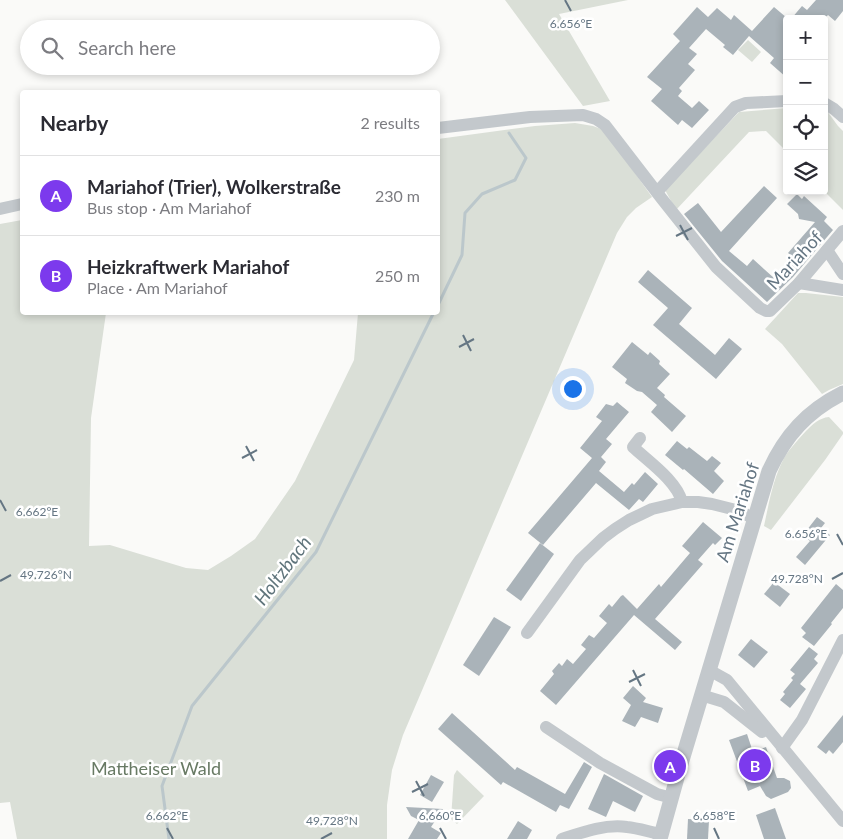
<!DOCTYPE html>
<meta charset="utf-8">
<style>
body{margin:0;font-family:Lato,sans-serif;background:#f7f7f7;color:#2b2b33}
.controls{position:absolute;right:15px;top:15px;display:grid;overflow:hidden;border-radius:5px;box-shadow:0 2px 8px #0003}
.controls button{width:45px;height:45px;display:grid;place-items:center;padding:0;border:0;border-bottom:1px solid #e1e1e2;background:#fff;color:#2b2b33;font:25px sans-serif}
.you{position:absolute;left:572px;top:388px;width:18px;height:18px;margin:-12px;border:4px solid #fff;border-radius:50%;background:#1a73e8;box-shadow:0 0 0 8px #1a73e833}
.badge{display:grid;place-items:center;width:32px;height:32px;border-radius:50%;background:#7c3aed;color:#fff;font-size:16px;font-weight:700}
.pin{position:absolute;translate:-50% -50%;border:2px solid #fff;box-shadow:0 1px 5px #0006}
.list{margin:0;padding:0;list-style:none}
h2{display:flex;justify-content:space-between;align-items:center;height:65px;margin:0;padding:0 20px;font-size:21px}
h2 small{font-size:16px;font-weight:400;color:#7c7c81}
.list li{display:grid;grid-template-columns:32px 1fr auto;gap:15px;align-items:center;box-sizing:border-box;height:80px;padding:0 20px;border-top:1px solid #e1e1e2}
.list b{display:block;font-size:19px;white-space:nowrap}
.list p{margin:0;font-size:16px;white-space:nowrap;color:#7c7c81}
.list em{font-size:16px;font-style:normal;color:#7c7c81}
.icon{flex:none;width:28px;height:28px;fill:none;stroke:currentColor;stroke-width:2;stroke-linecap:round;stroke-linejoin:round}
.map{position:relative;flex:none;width:843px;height:839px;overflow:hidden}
.search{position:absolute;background:#fff;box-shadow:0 2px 8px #0003;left:20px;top:20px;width:420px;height:55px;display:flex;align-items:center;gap:12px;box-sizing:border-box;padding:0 18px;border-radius:28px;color:#7c7c81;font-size:19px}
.panel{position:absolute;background:#fff;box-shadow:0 2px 8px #0003;left:20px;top:90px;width:420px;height:225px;border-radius:5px}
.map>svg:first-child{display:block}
.green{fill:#dadfd7}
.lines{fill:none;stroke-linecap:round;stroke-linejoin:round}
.stream{stroke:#bbc7cb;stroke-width:3}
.building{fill:#aab3b9}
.minor{stroke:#c3c8cc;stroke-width:12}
.tertiary{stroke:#c3c8cc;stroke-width:15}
.ticks{fill:none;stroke:#657683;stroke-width:2}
.labels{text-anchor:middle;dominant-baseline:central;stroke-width:5;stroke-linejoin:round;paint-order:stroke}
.street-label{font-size:18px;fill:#657683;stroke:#fff}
.park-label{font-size:18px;fill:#687a64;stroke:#fff}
.water-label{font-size:19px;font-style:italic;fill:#60757c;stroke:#fff}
.ticks-label{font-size:12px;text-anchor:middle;fill:#657683;stroke:#fff;stroke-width:5;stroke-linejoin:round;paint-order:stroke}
</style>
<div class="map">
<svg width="843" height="839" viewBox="0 0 843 839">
<rect width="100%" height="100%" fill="#fafaf8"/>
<!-- green -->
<g class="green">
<polygon points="505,0 628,0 559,14 610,101 583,106"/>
<polygon points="748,40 761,52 752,62 738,50"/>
<polygon points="824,107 838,126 843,131 843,210 824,191"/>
<polygon points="787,108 787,152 766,131 749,132 676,210 665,190 739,112"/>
<polygon points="575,123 593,126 604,130 652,197 636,208 627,217 617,233 403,735 392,770 387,805 387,839 17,839 10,802 0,803 0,224 22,220 22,312 106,313 91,418 89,546 110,545 186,568 208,570 231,556 255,539 295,481 354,360 358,313 438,312 438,139 535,126"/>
<polygon points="798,293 806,293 843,297 843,384 829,390 822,394 782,344 765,329"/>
<path d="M829,417l14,15v2l-18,26 -54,70 -7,-4c5,-23 9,-47 20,-68 6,-10 14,-18 22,-27 7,-7 13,-13 23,-14z"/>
<polygon points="457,770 484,796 457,824 451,819 454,775"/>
</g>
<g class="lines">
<!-- stream -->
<g class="stream">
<polyline points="438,305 462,255 465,213 482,194 515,180 526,158 509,133"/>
<polyline points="169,839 162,786 192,706 316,552 434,312"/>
</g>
</g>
<!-- building -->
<g class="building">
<polygon points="816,0 843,0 843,11 835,21 828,15 824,19 791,19 802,6 807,10"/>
<polygon points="697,7 708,17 717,8 731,20 734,15 752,31 774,7 787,18 787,78 770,63 774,58 749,36 733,55 723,47 725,45 706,29 689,48 697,54 688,64 695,70 679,88 682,91 678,96 692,108 699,101 709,110 692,128 682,120 678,125 651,101 662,89 647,77 680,41 673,34"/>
<polygon points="764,186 777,198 729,251 747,266 753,259 774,278 793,257 788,253 815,222 799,219 798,214 787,204 797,194 802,199 804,196 827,217 824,221 833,230 793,277 767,302 722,261 684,214 698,203 721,232"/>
<polygon points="648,270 692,308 679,324 715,355 729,338 742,349 716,379 653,325 668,308 638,282"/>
<polygon points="632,342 648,355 650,352 660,361 659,364 670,374 657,388 665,395 664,397 686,416 672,432 651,412 657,405 642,392 637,391 625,383 627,379 612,367"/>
<polygon points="617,402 629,412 606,439 612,444 601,457 606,462 599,471 624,492 632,483 634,485 645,472 658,484 643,502 639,499 629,510 596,483 543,545 528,533 592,458 580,448 602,421 596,417 606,404 613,406"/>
<polygon points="677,441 687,449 689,447 707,461 712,456 721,463 714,471 724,481 713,494 684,469 683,470 665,455"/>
<polygon points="817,517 825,523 821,528 830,535 805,565 796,557 810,541 803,535"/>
<polygon points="703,522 722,538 715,545 713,543 698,560 703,564 655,619 682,642 675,650 634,615 556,705 540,691 554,674 552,671 559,663 562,666 567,659 573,664 586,649 581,645 589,635 594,638 607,623 599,616 609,604 612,607 621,596 623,595 637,609 659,584 661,587 690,553 682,546"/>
<polygon points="540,543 554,554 521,601 506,590"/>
<polygon points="774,582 790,594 780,607 764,594"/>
<polygon points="836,584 843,590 843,608 831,623 832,624 814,646 802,637 806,633 801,628"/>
<polygon points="494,617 511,627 479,676 463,665"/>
<polygon points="751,639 768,652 754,668 738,655"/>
<polygon points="809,647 818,654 814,659 818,663 800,684 806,689 790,708 780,700 785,694 783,692 793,680 791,678 795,674 790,670"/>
<polygon points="633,686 646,698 643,702 663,708 658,723 641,717 635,727 622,721 631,705 623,698"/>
<polygon points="452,713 515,770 517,767 565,794 584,762 592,767 569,809 560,805 556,812 503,782 501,785 438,729"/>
<polygon points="843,715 843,742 833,754 829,750 826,754 817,747"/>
<polygon points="747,734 753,752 766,747 777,778 784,778 790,781 791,788 788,792 771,799 766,796 760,786 748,791 729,740"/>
<polygon points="604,774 643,796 635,812 613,801 606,817 588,809"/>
<polygon points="431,775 444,782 432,802 420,795"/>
<polygon points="406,807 443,809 431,827 441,833 437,839 408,839 419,820 411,816"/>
<polygon points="775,808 786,839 764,839 756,815"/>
<polygon points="688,819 709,820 708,839 687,839"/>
<polygon points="518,821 532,830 527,839 507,839"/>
</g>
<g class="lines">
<!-- minor -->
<g class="minor">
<polyline points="824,103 834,109 843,117"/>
<polyline points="438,128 530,117 583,115 596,119 605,125 662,199 716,267 760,308 766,311 770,311 799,283 843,231"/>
<polyline points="657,192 735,107 746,103 787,101"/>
<polyline points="0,209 22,204"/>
<polyline points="827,250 843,274"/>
<polyline points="799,283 843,290"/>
<path d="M640,438l-7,9c15,14 44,34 49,55"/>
<polyline points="527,633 580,560 603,538 615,529 629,520 652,509 682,502 698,502 712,504 740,511 754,519"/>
<polyline points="709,670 727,680 843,821"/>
<polyline points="701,695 724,702 762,732"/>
<polyline points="546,727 600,763 657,794 672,798"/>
<polyline points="782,748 802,720 843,640"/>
<path d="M562,839c21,-7 43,-15 65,-12 11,1 23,5 34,7"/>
</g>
<!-- tertiary -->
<path class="tertiary" d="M660,839l20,-72 89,-296c16,-35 38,-60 74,-78"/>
</g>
<!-- ticks -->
<path class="ticks" d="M565,0l6,11M680,225l8,15M676,236l16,-8M463,335l8,16M459,347l15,-8M246,446l8,15M242,458l15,-8M0,500l6,11M837,534l6,11M832,579l11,-6M0,581l11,-6M633,670l8,16M629,682l16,-8M416,781l8,15M412,792l16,-8M167,828l6,11M440,828l6,11M714,828l5,11M321,839l11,-6"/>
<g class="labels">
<!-- street labels -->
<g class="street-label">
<text transform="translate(794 260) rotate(-47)">Mariahof</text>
<text transform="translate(737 512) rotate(-72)">Am Mariahof</text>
</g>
<!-- park labels -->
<g class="park-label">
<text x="156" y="768">Mattheiser Wald</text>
</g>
<!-- water labels -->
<g class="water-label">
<text transform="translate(282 570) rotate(-53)">Holtzbach</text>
</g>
</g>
<g class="ticks-label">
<text x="571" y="28">6.656°E</text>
<text x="37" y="516">6.662°E</text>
<text x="806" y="538">6.656°E</text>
<text x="46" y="579">49.726°N</text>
<text x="797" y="583">49.728°N</text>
<text x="167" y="820">6.662°E</text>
<text x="440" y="820">6.660°E</text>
<text x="714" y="820">6.658°E</text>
<text x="332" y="825">49.728°N</text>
</g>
</svg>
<div class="controls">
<button>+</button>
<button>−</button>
<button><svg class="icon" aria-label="locate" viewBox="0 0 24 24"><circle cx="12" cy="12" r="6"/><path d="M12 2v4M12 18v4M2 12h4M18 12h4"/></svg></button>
<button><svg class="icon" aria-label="layers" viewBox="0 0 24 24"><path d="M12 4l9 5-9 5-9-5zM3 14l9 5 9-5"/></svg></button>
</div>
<div class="you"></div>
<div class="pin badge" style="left:670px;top:766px">A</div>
<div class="pin badge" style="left:755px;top:765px">B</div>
<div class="search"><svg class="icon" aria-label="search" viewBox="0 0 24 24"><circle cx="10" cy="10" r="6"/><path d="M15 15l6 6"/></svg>Search here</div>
<section class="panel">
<h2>Nearby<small>2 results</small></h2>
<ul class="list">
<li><span class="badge">A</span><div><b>Mariahof (Trier), Wolkerstraße</b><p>Bus stop · Am Mariahof</p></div><em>230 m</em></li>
<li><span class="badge">B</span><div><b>Heizkraftwerk Mariahof</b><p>Place · Am Mariahof</p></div><em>250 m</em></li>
</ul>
</section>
</div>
